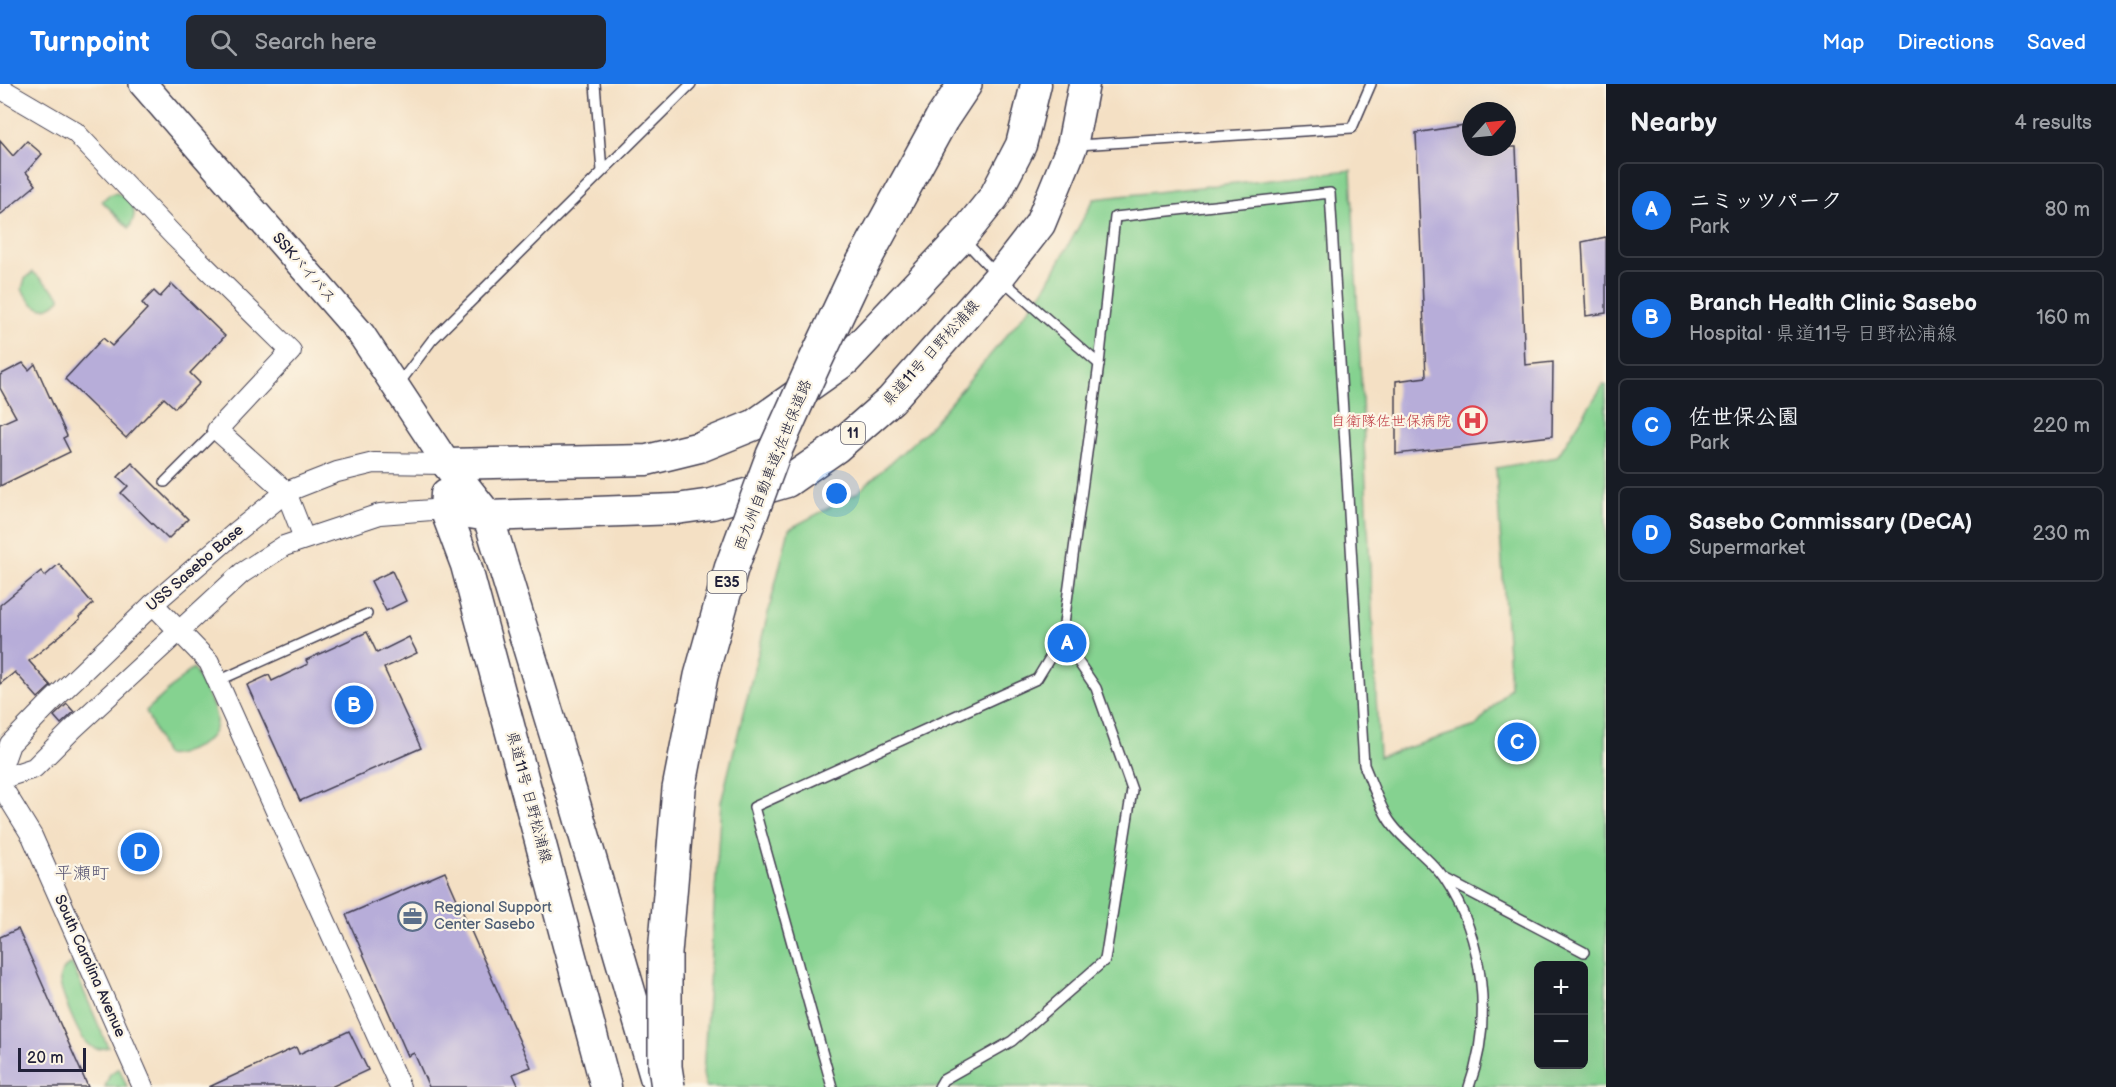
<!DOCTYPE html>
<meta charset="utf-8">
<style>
body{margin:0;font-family:"Balsamiq Sans","Klee One",sans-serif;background:#242831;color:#f1f3f6}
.controls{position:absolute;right:18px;bottom:18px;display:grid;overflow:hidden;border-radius:9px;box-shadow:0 6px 24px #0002}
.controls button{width:54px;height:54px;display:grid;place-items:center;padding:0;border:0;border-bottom:2px solid #363941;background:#171b24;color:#f1f3f6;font:30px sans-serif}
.compass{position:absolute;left:1462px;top:18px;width:54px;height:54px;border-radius:50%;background:#171b24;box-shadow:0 6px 24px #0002;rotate:63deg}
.scale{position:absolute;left:18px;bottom:15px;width:68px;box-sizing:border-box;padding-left:6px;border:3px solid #22223b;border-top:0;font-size:16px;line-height:21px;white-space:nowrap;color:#22223b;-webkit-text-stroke:4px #fcf5e5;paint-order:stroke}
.you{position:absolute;left:837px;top:410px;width:21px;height:21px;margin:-15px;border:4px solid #fff;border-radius:50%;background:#1a73e8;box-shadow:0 0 0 9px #1a73e833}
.badge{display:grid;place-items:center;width:39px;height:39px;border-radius:50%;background:#1a73e8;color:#fff;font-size:20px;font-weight:700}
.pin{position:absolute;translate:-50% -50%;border:3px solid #fff;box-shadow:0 2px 6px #0006}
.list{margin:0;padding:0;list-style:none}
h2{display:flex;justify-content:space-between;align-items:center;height:78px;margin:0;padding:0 24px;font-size:26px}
h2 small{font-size:20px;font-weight:400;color:#9ea1a6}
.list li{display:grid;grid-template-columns:39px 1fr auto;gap:18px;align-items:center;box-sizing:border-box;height:96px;margin:0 12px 12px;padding:0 12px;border:2px solid #363941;border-radius:9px}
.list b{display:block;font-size:22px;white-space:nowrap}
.list p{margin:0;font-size:20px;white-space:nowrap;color:#9ea1a6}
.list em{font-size:20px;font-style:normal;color:#9ea1a6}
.icon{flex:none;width:33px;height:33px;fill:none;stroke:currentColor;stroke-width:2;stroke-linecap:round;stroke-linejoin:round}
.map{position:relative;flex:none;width:1606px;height:1003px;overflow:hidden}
header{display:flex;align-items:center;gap:36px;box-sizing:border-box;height:84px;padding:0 30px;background:#1a73e8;color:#fff}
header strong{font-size:28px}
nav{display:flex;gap:33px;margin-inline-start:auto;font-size:21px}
.search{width:420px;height:54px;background:#242831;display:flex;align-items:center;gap:15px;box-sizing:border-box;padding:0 21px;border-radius:9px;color:#9ea1a6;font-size:22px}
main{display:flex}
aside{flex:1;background:#171b24}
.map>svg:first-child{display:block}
.green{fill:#85d290;stroke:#547a66;stroke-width:1.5;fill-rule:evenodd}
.building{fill:#b7add9}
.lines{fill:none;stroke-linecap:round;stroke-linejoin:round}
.lane-casing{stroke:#423e50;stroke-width:12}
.street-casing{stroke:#423e50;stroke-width:22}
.secondary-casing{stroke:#423e50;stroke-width:30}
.primary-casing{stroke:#423e50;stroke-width:33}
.highway-casing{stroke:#423e50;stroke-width:36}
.lane{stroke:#fff;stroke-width:9}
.street{stroke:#fff;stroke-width:20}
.secondary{stroke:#fff;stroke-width:27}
.primary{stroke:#fff;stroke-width:30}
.highway{stroke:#fff;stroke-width:33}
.highway-bridge-casing{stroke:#423e50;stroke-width:36;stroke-linecap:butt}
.highway-bridge{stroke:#fff;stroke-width:33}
.labels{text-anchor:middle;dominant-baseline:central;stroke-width:4.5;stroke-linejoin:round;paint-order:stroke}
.shield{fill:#fcf5e5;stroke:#63616e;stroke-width:1.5}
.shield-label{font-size:14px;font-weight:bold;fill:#22223b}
.street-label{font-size:15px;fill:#22223b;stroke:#fcf5e5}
.health-label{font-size:15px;fill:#be3a42;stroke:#fcf5e5;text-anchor:end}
.service-label{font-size:15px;fill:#4e5e75;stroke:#fcf5e5;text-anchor:start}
.quarter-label{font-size:18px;fill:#565372;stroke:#fcf5e5}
</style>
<header>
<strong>Turnpoint</strong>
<div class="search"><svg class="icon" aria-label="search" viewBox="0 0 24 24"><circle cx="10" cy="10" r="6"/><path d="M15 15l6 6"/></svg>Search here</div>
<nav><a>Map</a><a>Directions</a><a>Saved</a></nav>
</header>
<main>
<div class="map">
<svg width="1606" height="1003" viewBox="0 0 1606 1003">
<rect width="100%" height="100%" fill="#fcf5e5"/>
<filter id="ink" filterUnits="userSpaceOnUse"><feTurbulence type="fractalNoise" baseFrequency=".0167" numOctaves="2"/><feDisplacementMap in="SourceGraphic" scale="12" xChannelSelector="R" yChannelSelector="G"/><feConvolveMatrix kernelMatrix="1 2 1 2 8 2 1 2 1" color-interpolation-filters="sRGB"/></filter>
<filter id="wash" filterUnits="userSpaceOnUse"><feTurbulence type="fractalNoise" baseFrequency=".008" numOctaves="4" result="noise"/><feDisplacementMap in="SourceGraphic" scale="24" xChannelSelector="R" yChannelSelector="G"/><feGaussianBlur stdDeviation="1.35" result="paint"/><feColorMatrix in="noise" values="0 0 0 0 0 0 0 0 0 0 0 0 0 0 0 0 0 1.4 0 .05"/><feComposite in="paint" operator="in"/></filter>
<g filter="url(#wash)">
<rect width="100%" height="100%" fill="#f4e0c4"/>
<!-- green -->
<g class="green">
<path d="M1351,86l28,587 97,-31 34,-39 -14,-219 61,-11 46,-72h3v702h-900l-3,-13 18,-272 68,-273 68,-36 72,-65 113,-135 52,-94zM1538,882h46v98h-46z"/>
<path d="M116,109c18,6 23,20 13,35l-27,-27 7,-6z"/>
<path d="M33,188l27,24v3c-16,17 -29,8 -38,-10l3,-10z"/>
<path d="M193,584c15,31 44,62 -1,81 -9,3 -17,8 -27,6l-19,-44z"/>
<path d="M72,880l36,83c-7,2 -12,3 -18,-1 -10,-5 -32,-58 -30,-69 2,-8 6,-10 12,-13z"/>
<polygon points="119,984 127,1003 105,1003 110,990"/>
</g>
<g id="blocks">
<!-- building -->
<g class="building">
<polygon points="1471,40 1471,63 1516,63 1525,281 1553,278 1552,352 1396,370 1396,297 1426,293 1416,49"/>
<polygon points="0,57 13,72 27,57 42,70 26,88 36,101 0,131"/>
<polygon points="1606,153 1606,229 1586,232 1582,158"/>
<polygon points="172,200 225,252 190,289 200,299 175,324 164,314 126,354 65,295 103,254 112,262 147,225 142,219 154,207 160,213"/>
<polygon points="23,279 29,286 35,280 67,352 63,354 70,368 0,402 0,340 16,333 0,304 0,291"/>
<polygon points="132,379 188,435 168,455 121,409 128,402 118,393"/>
<polygon points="59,480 93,520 79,533 80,535 29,577 51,602 38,614 15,588 0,600 0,521 41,487 45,492"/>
<polygon points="392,487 406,517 386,527 371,497"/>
<polygon points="367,548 377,569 409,553 417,569 384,584 421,664 300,717 247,601 269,591 272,597 308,580 306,576"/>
<polygon points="67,620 74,628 61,640 54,632"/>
<polygon points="445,788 531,983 513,990 519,1003 429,1003 414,969 408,972 346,831"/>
<polygon points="18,845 88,1003 0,1003 0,853"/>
<polygon points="349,947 368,986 331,1003 209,1003 296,963 299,970"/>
</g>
</g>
</g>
<g filter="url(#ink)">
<use href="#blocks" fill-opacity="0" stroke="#423e50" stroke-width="1.5"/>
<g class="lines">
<defs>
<g id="lane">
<polyline points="595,0 602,87"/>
<polyline points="1078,61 1352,44 1371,0"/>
<polyline points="964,156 999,193 1099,280"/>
<polyline points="398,301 432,256 691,0"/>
<polyline points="165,398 217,346"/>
<polyline points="218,597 367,530"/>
<polyline points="1445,795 1584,868"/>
<polyline points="832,1003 754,723 1037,595 1062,554"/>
<path d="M939,1003l4,-7 69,-39 93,-81 27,-170 -36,-102 -34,-50 37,-274 16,-147 215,-24 34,572c7,16 17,45 27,58 15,21 40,35 54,57 39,58 48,141 24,207"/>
</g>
<g id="street">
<polyline points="0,4 75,48 173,151 291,267 217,346 286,408 304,454"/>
<polyline points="153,520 209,578 400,1003"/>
<polyline points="0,688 10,660 50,619 153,520 235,449 286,408 337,388 374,379 447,380"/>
<polyline points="0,695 34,684 73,645 242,489 284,462 380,430 445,425"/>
<polyline points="0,700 32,752 143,1003"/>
</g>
<polyline id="secondary" points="143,0 361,250 447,380"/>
<g id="primary">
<polyline points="447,380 647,376 700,363 754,341 846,276 961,154 994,113 1021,61 1036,0"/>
<polyline points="447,380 488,432 557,658 658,1003"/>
<polyline points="446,410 445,425 466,481 606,1003"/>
<polyline points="445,425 488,432 676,425 712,420 787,398 836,364 891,316 999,193 1040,140 1072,62 1084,0"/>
</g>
<polyline id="highway" points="941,36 965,0"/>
</defs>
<!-- lane casing -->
<use href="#lane" class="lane-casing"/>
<!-- street casing -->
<use href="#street" class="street-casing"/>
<!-- secondary casing -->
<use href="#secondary" class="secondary-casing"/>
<!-- primary casing -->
<use href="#primary" class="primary-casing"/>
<!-- highway casing -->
<use href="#highway" class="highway-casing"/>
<!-- lane -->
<use href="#lane" class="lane"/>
<!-- street -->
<use href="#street" class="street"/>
<!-- secondary -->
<use href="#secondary" class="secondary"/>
<!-- primary -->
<use href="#primary" class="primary"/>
<!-- highway -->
<use href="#highway" class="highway"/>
<defs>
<polyline id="highway-bridge" points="668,1003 665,983 665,869 679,705 701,592 731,485 773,371 814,280 854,195 941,36"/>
</defs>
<!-- highway-bridge casing -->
<use href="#highway-bridge" class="highway-bridge-casing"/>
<!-- highway-bridge -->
<use href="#highway-bridge" class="highway-bridge"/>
</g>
</g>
<!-- icons -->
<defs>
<symbol id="hospital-ring" viewBox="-11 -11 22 22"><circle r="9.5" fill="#fcf5e5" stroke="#e0444e" stroke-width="1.5"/><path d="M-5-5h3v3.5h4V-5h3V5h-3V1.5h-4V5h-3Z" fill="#e0444e"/></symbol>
<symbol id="office-ring" viewBox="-11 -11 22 22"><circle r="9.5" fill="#fcf5e5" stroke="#5c6f8a" stroke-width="1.5"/><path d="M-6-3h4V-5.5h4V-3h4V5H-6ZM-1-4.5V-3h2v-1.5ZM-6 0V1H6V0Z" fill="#5c6f8a"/></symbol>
</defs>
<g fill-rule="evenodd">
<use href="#hospital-ring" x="1456" y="320" width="33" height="33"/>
<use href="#office-ring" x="396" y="816" width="33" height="33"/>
</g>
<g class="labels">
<!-- shield labels -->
<g class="shield">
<rect x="841" y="338" width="24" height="22" rx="4.5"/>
<rect x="707.5" y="487" width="39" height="22" rx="4.5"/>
</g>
<g class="shield-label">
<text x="853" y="349">11</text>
<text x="727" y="498">E35</text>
</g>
<!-- street labels -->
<g class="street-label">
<text transform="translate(304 184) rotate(49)">SSKバイパス</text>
<text transform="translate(931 269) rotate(-48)">県道11号 日野松浦線</text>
<text transform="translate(773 381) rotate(-68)">西九州自動車道;佐世保道路</text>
<text transform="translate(195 484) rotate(-41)">USS Sasebo Base</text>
<text transform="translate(529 713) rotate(75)">県道11号 日野松浦線</text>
<text transform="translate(90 882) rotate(66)">South Carolina Avenue</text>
</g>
<!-- health labels -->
<g class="health-label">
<text x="1451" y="337">自衛隊佐世保病院</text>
</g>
<!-- service labels -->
<g class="service-label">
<text x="434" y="823">Regional Support<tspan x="434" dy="17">Center Sasebo</tspan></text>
</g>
<!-- quarter labels -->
<g class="quarter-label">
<text x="82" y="789">平瀬町</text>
</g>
</g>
</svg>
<div class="controls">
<button>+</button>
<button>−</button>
</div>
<svg class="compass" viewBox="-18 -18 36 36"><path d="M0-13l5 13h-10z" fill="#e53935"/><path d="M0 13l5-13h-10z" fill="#9ea1a6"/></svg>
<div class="scale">20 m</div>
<div class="you"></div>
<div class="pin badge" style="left:1067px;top:559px">A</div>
<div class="pin badge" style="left:354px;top:621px">B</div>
<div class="pin badge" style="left:1517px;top:658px">C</div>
<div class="pin badge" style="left:140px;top:768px">D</div>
</div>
<aside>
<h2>Nearby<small>4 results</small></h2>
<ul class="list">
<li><span class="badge">A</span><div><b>ニミッツパーク</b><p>Park</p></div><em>80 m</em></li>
<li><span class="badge">B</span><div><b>Branch Health Clinic Sasebo</b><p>Hospital · 県道11号 日野松浦線</p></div><em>160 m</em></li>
<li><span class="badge">C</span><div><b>佐世保公園</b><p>Park</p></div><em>220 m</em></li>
<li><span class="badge">D</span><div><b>Sasebo Commissary (DeCA)</b><p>Supermarket</p></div><em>230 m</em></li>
</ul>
</aside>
</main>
